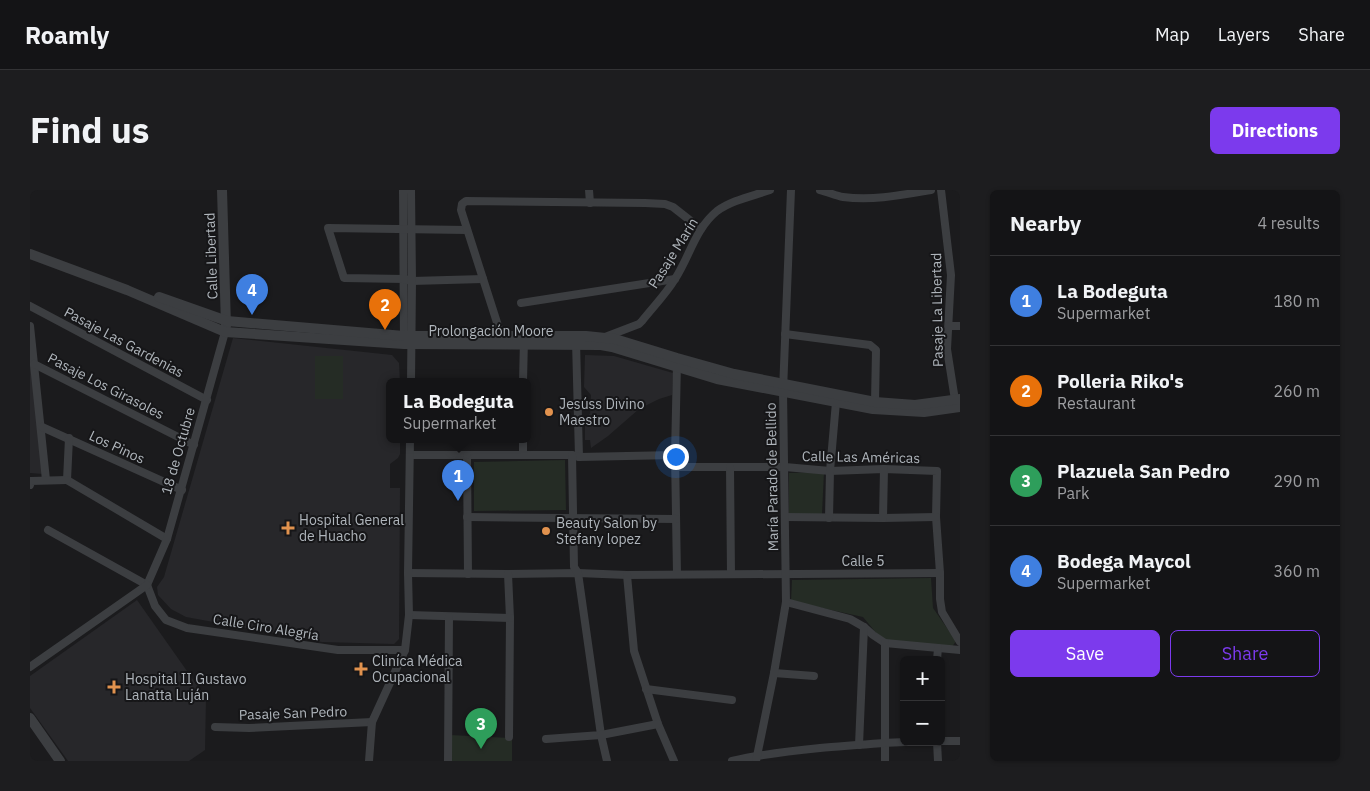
<!DOCTYPE html>
<meta charset="utf-8">
<style>
:root{--surface:#141416;--page:#1d1d1f;--text:#f1f3f6;--muted:#9d9ea1;--line:#333335;--accent:#7c3aed}
body{margin:0;font-family:"IBM Plex Sans",sans-serif;background:var(--page);color:var(--text)}
.controls{position:absolute;right:15px;bottom:15px;display:grid;overflow:hidden;border-radius:8px;box-shadow:0 1px 4px #0004}
.controls button{width:45px;height:45px;display:grid;place-items:center;padding:0;border:0;border-bottom:1px solid var(--line);background:var(--surface);color:var(--text);font:25px sans-serif}
.you{position:absolute;left:645px;top:266px;width:18px;height:18px;margin:-12px;border:4px solid #fff;border-radius:50%;background:#1a73e8;box-shadow:0 0 0 8px #1a73e833}
.badge{display:grid;place-items:center;width:32px;height:32px;border-radius:50%;background:var(--accent);color:#fff;font-size:16px;font-weight:700}
.pin{position:absolute;translate:-50% -41px;filter:drop-shadow(0 1px 2px #0008)}
.pin::after{content:'';position:absolute;top:26px;width:18px;height:15px;background:inherit;clip-path:polygon(0 0,100% 0,50% 100%)}
.popup{position:absolute;left:356px;top:188px;width:145px;height:65px;box-sizing:border-box;display:grid;place-content:center;border-radius:8px;background:var(--surface);filter:drop-shadow(0 1px 4px #0005);font-size:16px;white-space:nowrap;color:var(--muted)}
.popup b{font-size:19px;color:var(--text)}
.popup::after{content:'';position:absolute;left:50%;top:100%;margin-left:-10px;border:10px solid transparent;border-top-color:var(--surface)}
.list{margin:0;padding:0;list-style:none}
h2{display:flex;justify-content:space-between;align-items:center;height:65px;margin:0;padding:0 20px;font-size:21px}
h2 small{font-size:16px;font-weight:400;color:var(--muted)}
.list li{display:grid;grid-template-columns:32px 1fr auto;gap:15px;align-items:center;box-sizing:border-box;height:90px;padding:0 20px;border-top:1px solid var(--line)}
.list b{display:block;font-size:19px;white-space:nowrap}
.list p{margin:0;font-size:16px;white-space:nowrap;color:var(--muted)}
.list em{font-size:16px;font-style:normal;color:var(--muted)}
.actions{display:flex;gap:10px;padding:15px 20px}
.actions a{flex:1;padding:11px 0;border:1px solid var(--accent);border-radius:8px;text-align:center;font-size:18px;color:var(--accent)}
.actions .main{background:var(--accent);color:#fff}
.map{position:relative;flex:none;width:930px;height:571px;overflow:hidden;border-radius:8px}
header{display:flex;align-items:center;gap:30px;box-sizing:border-box;height:70px;padding:0 25px;background:var(--surface);border-bottom:1px solid var(--line)}
header strong{font-size:24px}
nav{display:flex;gap:28px;margin-inline-start:auto;font-size:18px}
.intro{display:flex;align-items:center;justify-content:space-between;box-sizing:border-box;height:120px;padding:0 30px}
h1{margin:0;font-size:35px}
.button{padding:12px 22px;border-radius:8px;background:var(--accent);color:#fff;font-size:18px;font-weight:700}
main{display:flex;gap:30px;padding:0 30px}
aside{flex:1;background:var(--surface);border-radius:8px;box-shadow:0 1px 4px #0004}
.map>svg:first-child{display:block}
</style>
<header>
<strong>Roamly</strong>
<nav><a>Map</a><a>Layers</a><a>Share</a></nav>
</header>
<div class="intro"><h1>Find us</h1><a class="button">Directions</a></div>
<main>
<div class="map">
<svg width="930" height="571" viewBox="0 0 930 571">
<rect width="100%" height="100%" fill="#1b1b1d"/>
<!-- built -->
<g fill="#27272a">
<polygon points="203,148 362,165 369,173 370,192 359,192 359,250 370,250 370,264 368,268 360,274 360,298 370,298 369,449 364,454 292,452 156,427 141,419 128,405 127,397 134,387"/>
<polygon points="0,157 13,284 0,283"/>
<polygon points="555,165 584,166 643,183 642,205 629,209 609,219 578,246 561,258 560,250 555,250 555,229 556,227 560,224 561,205 554,197"/>
<polygon points="107,410 176,508 175,560 159,571 38,571 0,518 0,486"/>
</g>
<!-- green -->
<g fill="#252c25">
<rect x="285" y="166" width="28" height="43"/>
<polygon points="535,270 536,320 444,321 444,272"/>
<polygon points="794,282 792,324 759,324 759,283"/>
<polygon points="901,388 903,418 926,451 922,457 852,450 833,427 761,411 762,390"/>
<polygon points="420,545 482,548 482,571 420,571"/>
</g>
<g fill="none" stroke-linecap="round" stroke-linejoin="round">
<!-- minor -->
<g stroke="#3c3e41" stroke-width="8">
<polyline points="373,0 374,150"/>
<polyline points="559,0 560,13"/>
<path d="M790 0C798 2 806 6 813 7 843 11 872 5 901 0"/>
<polyline points="911,0 921,85 917,159 925,210"/>
<polyline points="437,40 298,38 314,88 374,89 382,91 453,89"/>
<polyline points="491,113 645,89"/>
<polyline points="0,116 177,210"/>
<polyline points="0,136 16,290"/>
<polyline points="919,136 930,136"/>
<polyline points="755,144 840,155 846,160 845,212"/>
<polyline points="471,145 431,20 432,14 436,11 615,13 635,14 643,17 671,39"/>
<path d="M575 147 609 134 612 131C623 117 636 104 645 89 660 66 665 39 687 21 702 10 723 6 740 0"/>
<polyline points="546,151 549,267"/>
<polyline points="647,173 645,265 647,384"/>
<polyline points="4,174 164,255"/>
<polyline points="381,192 382,91 381,0"/>
<polyline points="493,192 494,149"/>
<polyline points="12,237 152,300"/>
<polyline points="39,248 37,290 137,349"/>
<polyline points="493,250 493,265"/>
<polyline points="380,265 542,265 549,267 645,265"/>
<polyline points="437,266 438,384"/>
<polyline points="646,277 755,277 800,281 854,279 907,281 906,327 910,383 910,409 912,422 930,452"/>
<polyline points="700,277 701,384"/>
<polyline points="0,295 1,291 37,290"/>
<polyline points="437,327 646,329"/>
<polyline points="755,327 853,328 906,327"/>
<polyline points="799,328 800,281 806,212"/>
<polyline points="853,328 854,279"/>
<polyline points="18,340 117,395"/>
<polyline points="378,383 478,384 548,383 597,385 910,383"/>
<polyline points="478,384 480,428 479,547"/>
<polyline points="597,385 604,461 628,534 644,571"/>
<polyline points="117,395 125,416 136,430 157,438 308,460 375,460"/>
<polyline points="117,395 137,349 195,142"/>
<polyline points="756,412 820,429 834,437 843,445 855,453 930,460"/>
<polyline points="379,425 480,428"/>
<polyline points="855,453 855,571"/>
<polyline points="907,470 908,458"/>
<polyline points="0,477 117,395"/>
<polyline points="744,483 784,486"/>
<polyline points="616,499 702,510"/>
<polyline points="185,537 219,538 342,532"/>
<polyline points="516,549 571,545 548,383 544,377 542,265"/>
<polyline points="911,551 930,551"/>
<polyline points="907,552 908,571"/>
<polyline points="829,555 834,437"/>
<polyline points="339,571 342,532 375,460 379,425 378,383 380,250"/>
<polyline points="418,571 419,427"/>
<polyline points="577,571 571,545 628,534"/>
<path d="M702 571C731 564 760 561 790 558 818 556 846 553 875 552"/>
<polyline points="726,571 744,483 756,412 753,201 761,0"/>
</g>
<!-- tertiary -->
<g stroke="#3c3e41" stroke-width="10">
<polyline points="192,0 196,136"/>
<polyline points="0,64 97,100 195,142 374,154 571,155 582,157 687,189 843,219 894,222 930,217"/>
<polyline points="129,107 197,131 374,146 556,146 585,149 647,168 704,184 845,212 885,215 930,209"/>
<polyline points="0,528 30,571"/>
</g>
</g>
<!-- markers -->
<g fill="#e1924e" stroke="#161618" stroke-width="2">
<circle cx="519" cy="222" r="5"/>
<path d="M255.5 330.5h5v5h5v5h-5v5h-5v-5h-5v-5h5z"/>
<circle cx="516" cy="341" r="5"/>
<path d="M328.5 471.5h5v5h5v5h-5v5h-5v-5h-5v-5h5z"/>
<path d="M81.5 489.5h5v5h5v5h-5v5h-5v-5h-5v-5h5z"/>
</g>
<g text-anchor="middle" dominant-baseline="central" stroke-width="4" stroke-linejoin="round" paint-order="stroke">
<!-- street labels -->
<g font-size="14" fill="#afb5bb" stroke="#161618">
<text transform="translate(643 63) rotate(-58)">Pasaje Marín</text>
<text transform="translate(181 66) rotate(-92)">Calle Libertad</text>
<text transform="translate(907 120) rotate(-91)">Pasaje La Libertad</text>
<text x="461" y="141">Prolongación Moore</text>
<text transform="translate(94 152) rotate(28)">Pasaje Las Gardenias</text>
<text transform="translate(76 196) rotate(27)">Pasaje Los Girasoles</text>
<text transform="translate(87 257) rotate(25)">Los Pinos</text>
<text transform="translate(148 261) rotate(-74)">18 de Octubre</text>
<text transform="translate(831 267) rotate(1)">Calle Las Américas</text>
<text transform="translate(742 287) rotate(-91)">María Parado de Bellido</text>
<text x="833" y="371">Calle 5</text>
<text transform="translate(236 437) rotate(9)">Calle Ciro Alegría</text>
<text transform="translate(263 523) rotate(-2)">Pasaje San Pedro</text>
</g>
<!-- poi labels -->
<g font-size="14" fill="#afb5bb" stroke="#161618" text-anchor="start">
<text x="529" y="214">Jesúss Divino<tspan x="529" dy="16">Maestro</tspan></text>
<text x="269" y="330">Hospital General<tspan x="269" dy="16">de Huacho</tspan></text>
<text x="526" y="333">Beauty Salon by<tspan x="526" dy="16">Stefany lopez</tspan></text>
<text x="342" y="471">Cliníca Médica<tspan x="342" dy="16">Ocupacional</tspan></text>
<text x="95" y="489">Hospital II Gustavo<tspan x="95" dy="16">Lanatta Luján</tspan></text>
</g>
</g>
</svg>
<div class="controls">
<button>+</button>
<button>−</button>
</div>
<div class="you"></div>
<div class="pin badge" style="left:428px;top:311px;background:#3f7fe0">1</div>
<div class="popup"><b>La Bodeguta</b>Supermarket</div>
<div class="pin badge" style="left:355px;top:140px;background:#e8710a">2</div>
<div class="pin badge" style="left:451px;top:559px;background:#2e9e5b">3</div>
<div class="pin badge" style="left:222px;top:125px;background:#3f7fe0">4</div>
</div>
<aside>
<h2>Nearby<small>4 results</small></h2>
<ul class="list">
<li><span class="badge" style="background:#3f7fe0">1</span><div><b>La Bodeguta</b><p>Supermarket</p></div><em>180 m</em></li>
<li><span class="badge" style="background:#e8710a">2</span><div><b>Polleria Riko's</b><p>Restaurant</p></div><em>260 m</em></li>
<li><span class="badge" style="background:#2e9e5b">3</span><div><b>Plazuela San Pedro</b><p>Park</p></div><em>290 m</em></li>
<li><span class="badge" style="background:#3f7fe0">4</span><div><b>Bodega Maycol</b><p>Supermarket</p></div><em>360 m</em></li>
</ul>
<div class="actions"><a class="main">Save</a><a>Share</a></div>
</aside>
</main>
